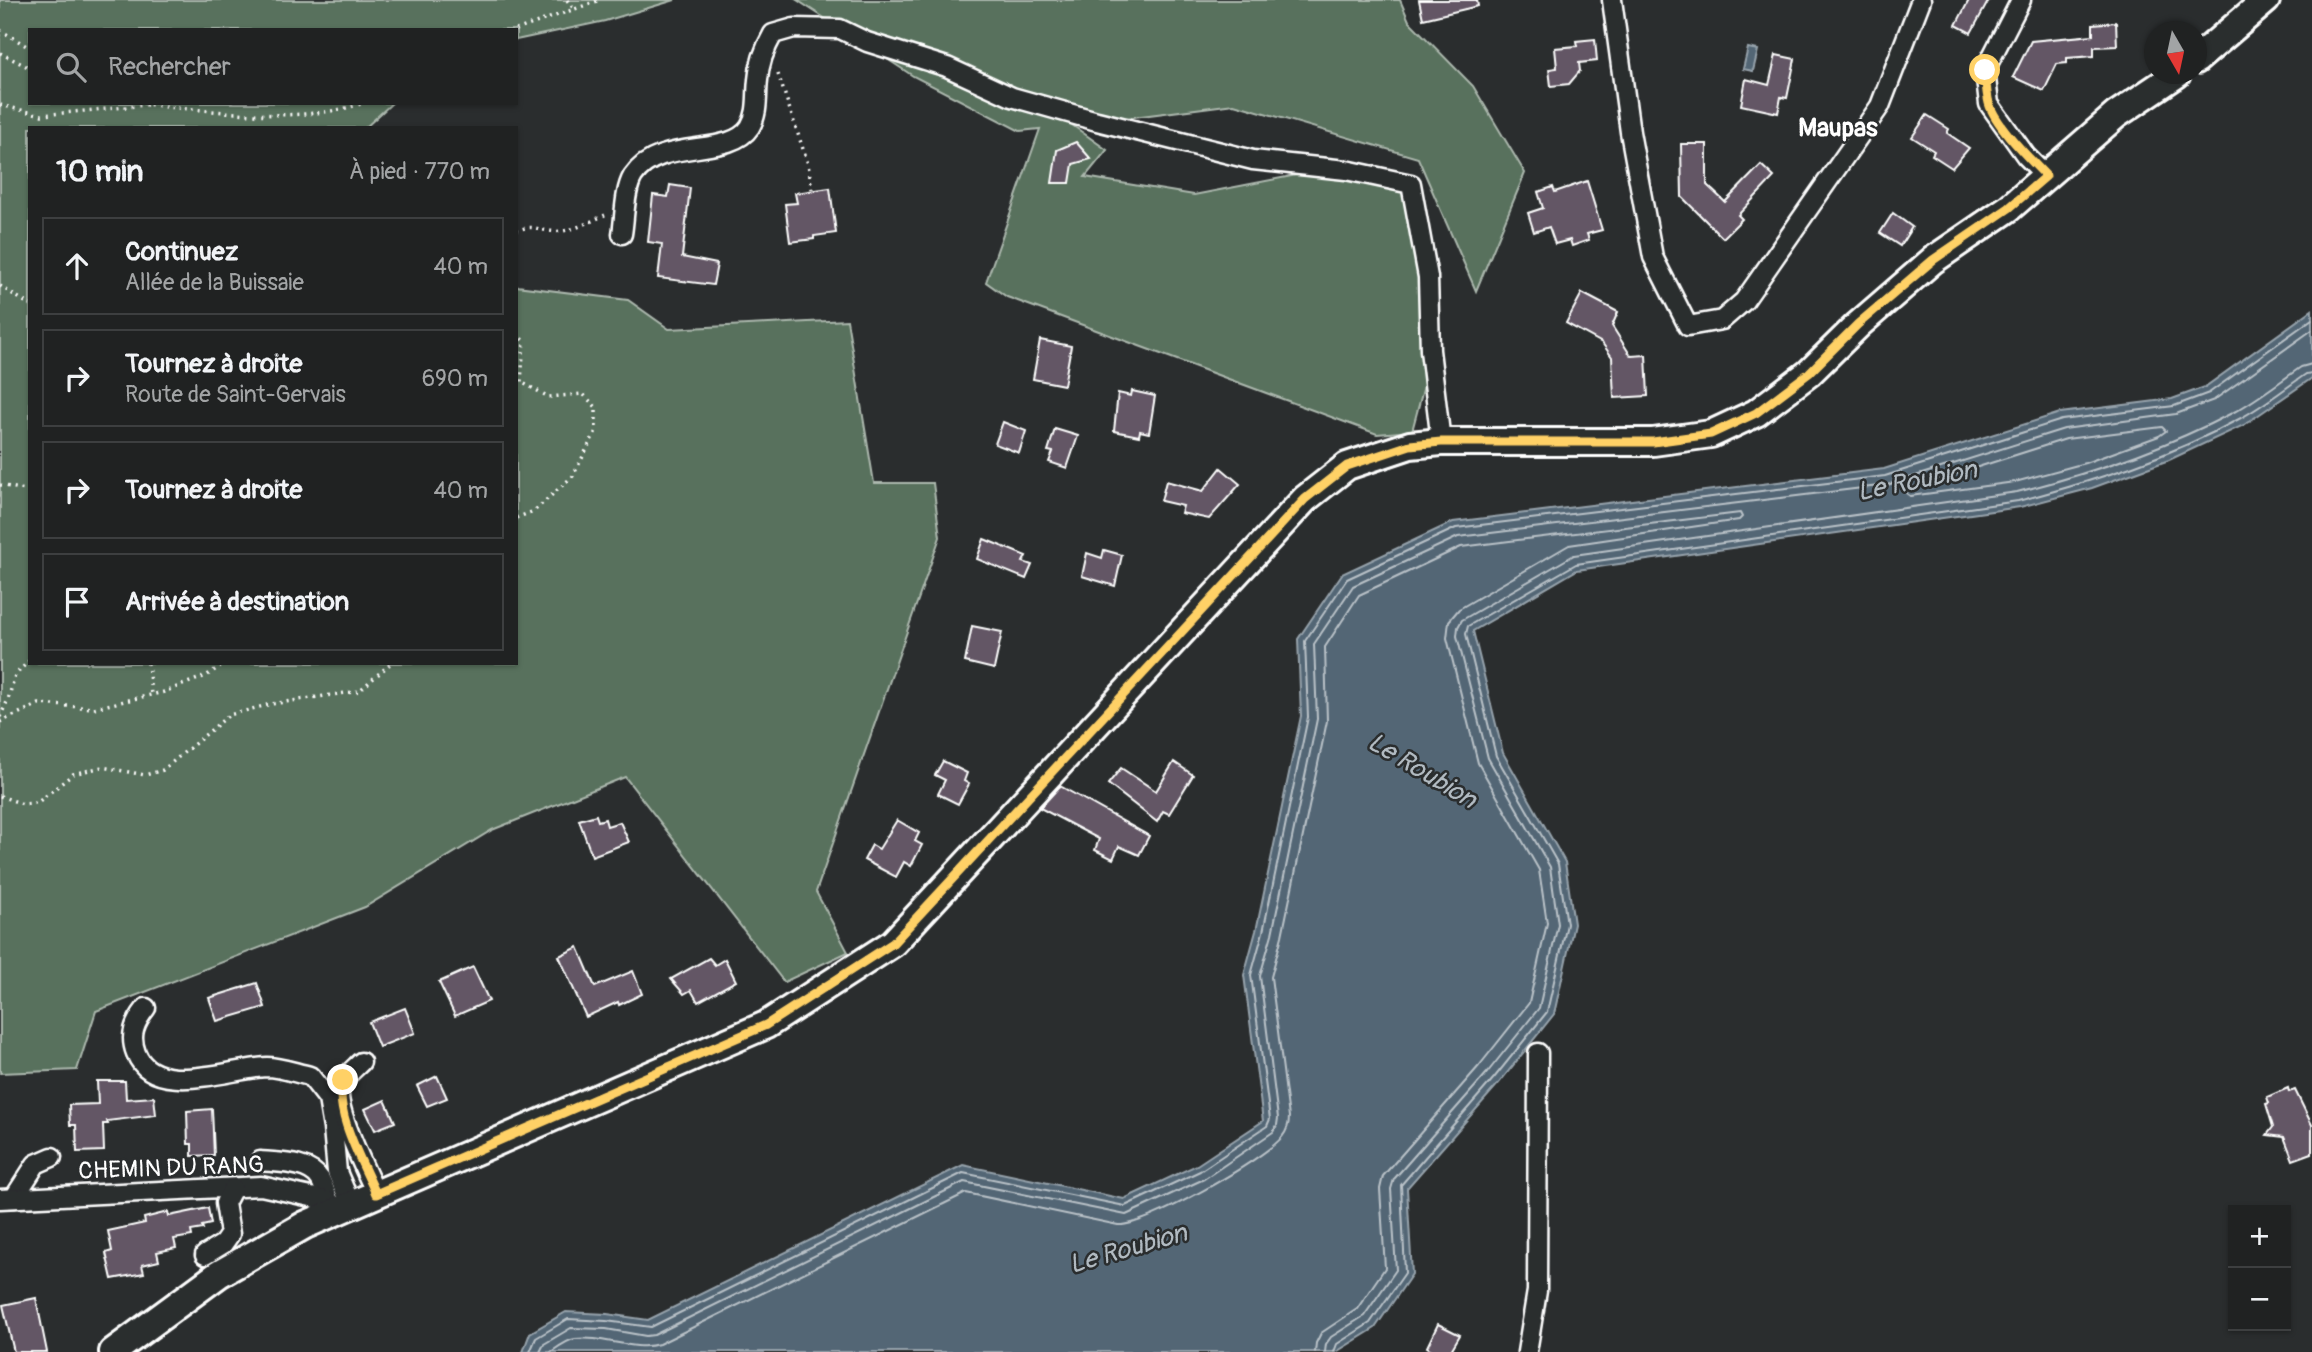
<!DOCTYPE html>
<html lang="fr">
<meta charset="utf-8">
<style>
:root{--surface:#202222;--page:#282a2a;--text:#f1f3f6;--muted:#a2a4a5;--line:#3d3f40}
body{margin:0;font-family:Pangolin,sans-serif;background:var(--page);color:var(--text)}
.controls{position:absolute;right:21px;bottom:21px;display:grid;overflow:hidden;border-radius:0px;box-shadow:0 2px 5px #0004}
.controls button{width:63px;height:63px;display:grid;place-items:center;padding:0;border:0;border-bottom:2px solid var(--line);background:var(--surface);color:var(--text);font:35px sans-serif}
.compass{position:absolute;left:2144px;top:21px;width:63px;height:63px;border-radius:50%;background:var(--surface);box-shadow:0 2px 5px #0004;rotate:171deg}
.stop{position:absolute;width:21px;height:21px;margin:-16px;border:5px solid #ffd166;border-radius:50%;background:#fff}
.stop.end{background:#ffd166;border-color:#fff;box-shadow:0 2px 7px #0008}
.list{margin:0;padding:0;list-style:none}
h2{display:flex;justify-content:space-between;align-items:center;height:91px;margin:0;padding:0 28px;font-size:30px}
h2 small{font-size:23px;font-weight:400;color:var(--muted)}
.list li{display:grid;grid-template-columns:46px 1fr auto;gap:21px;align-items:center;box-sizing:border-box;height:98px;margin:0 14px 14px;padding:0 14px;border:2px solid var(--line);border-radius:0px}
.list b{display:block;font-size:26px;white-space:nowrap}
.list p{margin:0;font-size:23px;white-space:nowrap;color:var(--muted)}
.list em{font-size:23px;font-style:normal;color:var(--muted)}
.icon{flex:none;width:38px;height:38px;fill:none;stroke:currentColor;stroke-width:2;stroke-linecap:round;stroke-linejoin:round}
.map{position:relative;flex:none;width:2312px;height:1352px;overflow:hidden}
.search{position:absolute;background:var(--surface);box-shadow:0 2px 5px #0004;left:28px;top:28px;width:490px;height:77px;display:flex;align-items:center;gap:18px;box-sizing:border-box;padding:0 24px;border-radius:0px;color:var(--muted);font-size:26px}
.panel{position:absolute;background:var(--surface);box-shadow:0 2px 5px #0004;left:28px;top:126px;width:490px;height:539px;border-radius:0px}
.map>svg:first-child{display:block}
</style>
<div class="map">
<svg width="2312" height="1352" viewBox="0 0 2312 1352">
<rect width="100%" height="100%" fill="#2a2d2e"/>
<filter id="ink" filterUnits="userSpaceOnUse"><feTurbulence type="fractalNoise" baseFrequency=".0143" numOctaves="2"/><feDisplacementMap in="SourceGraphic" scale="14" xChannelSelector="R" yChannelSelector="G"/><feConvolveMatrix kernelMatrix="1 2 1 2 8 2 1 2 1" color-interpolation-filters="sRGB"/></filter>
<g filter="url(#ink)">
<!-- green -->
<g fill="#59715d" stroke="#acb8ae" stroke-width="2">
<polygon points="0,0 675,0 605,21 516,40 516,30 30,30 30,103 392,103 365,128 30,128 30,663 516,663 516,286 628,300 669,329 847,320 874,483 933,483 940,537 816,892 848,952 784,982 625,777 492,830 365,907 96,1011 77,1070 0,1073"/>
<polygon points="797,0 1400,0 1409,21 1473,86 1525,173 1476,291 1418,158 1234,104 1072,125 1107,150 1085,177 1194,195 1333,168 1401,187 1416,220 1430,363 1412,431 1377,434 1007,297 986,282 1040,129 1020,131 913,76"/>
</g>
<!-- water -->
<g fill="#526675" stroke="#97a3ac" stroke-width="2">
<polygon points="1748,48 1758,50 1753,71 1743,69"/>
<polygon points="2312,310 2312,378 2244,425 2169,460 2092,488 2020,507 1577,570 1473,631 1503,753 1565,862 1574,924 1554,1014 1499,1083 1407,1188 1412,1274 1375,1328 1336,1352 523,1352 530,1333 566,1312 607,1314 648,1320 963,1165 1124,1199 1197,1165 1263,1121 1244,975 1256,931 1301,716 1298,639 1342,574 1453,522 1884,469 2060,413 2172,399 2205,387"/>
</g>
<g fill="none" stroke-linecap="round" stroke-linejoin="round">
<!-- shore -->
<g stroke="#bac2c8" stroke-width="2">
<polygon points="2162,427 2166,431 2159,436 2085,463 2015,482 1910,496 1906,493 1909,489 2066,439"/>
<polyline points="530,1352 536,1338 568,1319 606,1321 651,1327 963,1173 1125,1206 1200,1171 1267,1126 1270,1119 1251,975 1263,932 1308,717 1305,641 1347,579 1456,528 1885,476 2062,420 2174,406 2209,393 2312,319"/>
<polyline points="540,1352 544,1344 571,1328 606,1329 646,1336 654,1335 964,1182 1126,1215 1204,1179 1273,1132 1277,1125 1278,1118 1260,976 1272,934 1317,719 1314,644 1353,586 1458,537 1887,485 2064,429 2176,414 2214,400 2312,330"/>
<path d="M551 1352C558 1347 567 1340 575 1339 603 1335 633 1352 659 1344L966 1193 1118 1225C1144 1228 1265 1159 1282 1137 1287 1131 1289 1125 1289 1117L1271 977 1282 936 1327 721 1325 647 1359 595 1461 547 1740 513 1742 517 1739 520 1569 545 1459 609 1449 621 1447 638 1478 763 1539 870 1547 923 1529 1003 1479 1066 1383 1176 1380 1189 1385 1268 1357 1309 1321 1333 1316 1343 1315 1352"/>
<path d="M1325 1352 1326 1344 1331 1337 1364 1316 1396 1270 1391 1189 1394 1179 1487 1073 1539 1008 1558 924 1550 867 1488 758 1457 636 1458 627 1462 620 1574 555 2017 492C2092 473 2165 448 2234 412 2257 400 2279 382 2301 367L2312 364"/>
<path d="M1334 1352 1337 1344 1370 1323 1405 1273 1401 1185 1494 1078 1547 1012 1567 924 1558 864 1496 756 1466 634 1468 626 1576 564 2018 501C2094 481 2170 457 2239 419 2262 407 2284 389 2306 374L2312 373"/>
</g>
</g>
<!-- building -->
<g fill="#635765" stroke="#fff" stroke-width="2">
<polygon points="1419,0 1477,0 1478,6 1423,19"/>
<polygon points="1969,0 1989,0 1971,33 1956,25"/>
<polygon points="2116,22 2117,46 2094,47 2094,56 2067,58 2067,63 2057,64 2044,91 2013,77 2031,41 2093,35 2093,24"/>
<polygon points="1595,39 1597,61 1579,63 1580,71 1569,84 1551,86 1549,69 1557,68 1555,48 1577,46 1576,41"/>
<polygon points="1776,55 1795,59 1787,98 1781,97 1778,113 1741,105 1746,79 1769,85"/>
<polygon points="1927,115 1949,129 1947,133 1969,148 1952,168 1932,155 1934,151 1912,137"/>
<polygon points="1076,142 1091,159 1073,164 1070,183 1052,183 1057,150"/>
<polygon points="1681,144 1707,144 1707,185 1725,202 1761,165 1774,177 1738,215 1742,219 1723,238 1682,197"/>
<polygon points="1587,181 1602,230 1587,234 1589,240 1572,246 1570,240 1555,244 1549,227 1534,232 1528,213 1543,208 1538,192 1553,187 1555,192"/>
<polygon points="670,185 690,188 682,257 717,264 713,285 658,278 662,244 648,242 653,195 668,197"/>
<polygon points="830,188 836,233 814,236 814,239 790,242 785,204 797,203 795,193"/>
<polygon points="1893,213 1912,227 1900,246 1880,233"/>
<polygon points="1582,293 1618,312 1612,326 1631,356 1646,355 1648,396 1614,398 1612,357 1602,343 1566,323"/>
<polygon points="1040,340 1071,346 1064,385 1033,379"/>
<polygon points="1132,391 1155,396 1149,433 1140,431 1139,436 1114,431 1118,393 1131,396"/>
<polygon points="1003,422 1026,431 1019,453 995,444"/>
<polygon points="1055,429 1078,436 1067,468 1049,462 1053,452 1048,451"/>
<polygon points="1221,468 1240,484 1209,519 1181,513 1183,506 1161,501 1166,481 1203,491"/>
<polygon points="984,539 1026,556 1023,562 1032,565 1026,579 977,559"/>
<polygon points="1104,550 1122,555 1115,586 1082,576 1087,553 1102,558"/>
<polygon points="972,626 1002,632 994,669 965,662"/>
<polygon points="943,761 967,773 964,781 969,784 958,804 938,794 945,780 935,775"/>
<polygon points="1174,762 1193,775 1169,814 1163,811 1157,822 1108,784 1121,768 1156,791"/>
<polygon points="1060,786 1149,836 1139,855 1119,846 1113,859 1095,850 1099,839 1040,808"/>
<polygon points="596,815 598,821 605,819 607,826 620,822 629,842 592,856 579,820"/>
<polygon points="897,820 919,833 915,841 922,845 911,866 904,862 896,877 864,860 872,845 879,849"/>
<polygon points="578,947 595,987 633,971 642,994 619,1005 618,1002 586,1017 559,956"/>
<polygon points="709,958 715,965 725,959 736,981 698,1002 691,990 684,994 671,979"/>
<polygon points="473,967 489,1001 455,1016 439,982"/>
<polygon points="257,983 265,1007 217,1021 209,998"/>
<polygon points="405,1008 415,1033 379,1047 369,1022"/>
<polygon points="437,1076 447,1098 427,1106 417,1086"/>
<polygon points="97,1081 125,1081 126,1099 154,1097 156,1115 107,1121 108,1124 103,1124 104,1151 77,1152 76,1125 70,1125 69,1105 98,1104"/>
<polygon points="2288,1088 2289,1092 2295,1090 2312,1125 2312,1153 2293,1160 2284,1137 2267,1135 2273,1127 2266,1104 2269,1103 2267,1097"/>
<polygon points="385,1100 395,1122 375,1130 365,1109"/>
<polygon points="212,1109 214,1155 192,1156 192,1144 188,1144 187,1111"/>
<polygon points="208,1208 211,1224 202,1226 203,1229 191,1231 192,1236 174,1239 176,1248 157,1252 159,1261 142,1265 144,1273 112,1279 106,1253 112,1251 108,1231 145,1223 144,1218 168,1212 169,1216"/>
<polygon points="36,1298 47,1352 14,1352 3,1305"/>
<polygon points="1438,1324 1460,1335 1450,1352 1435,1352 1427,1347"/>
</g>
<g fill="none" stroke-linecap="round" stroke-linejoin="round">
<!-- street casing -->
<g stroke="#fff" stroke-width="23">
<g id="street">
<polyline points="1612,0 1630,132 1653,257 1688,326 1722,320 1744,301 1880,106 1921,0"/>
<polyline points="2021,0 1985,70 1989,104 2026,156 2046,176"/>
<path d="M622 234C625 217 624 191 633 176 660 136 729 159 750 127 759 112 756 96 758 80 759 63 765 48 773 34L794 28 840 29 867 42 947 67 1012 97 1097 121 1253 160 1346 170 1411 184 1428 277 1430 350 1441 442"/>
<path d="M146 1008C135 1022 129 1035 136 1053 154 1099 231 1068 267 1067 280 1067 296 1073 310 1076L328 1099 333 1128 337 1172 351 1205"/>
<path d="M361 1062C352 1071 339 1080 339 1094 339 1117 366 1171 376 1194"/>
<path d="M260 1161C279 1163 309 1162 320 1179 324 1186 326 1194 329 1201"/>
<polyline points="14,1198 36,1164 52,1157"/>
<polyline points="0,1199 261,1186 329,1201 337,1211"/>
<polyline points="205,1255 223,1244 230,1234 225,1203 233,1188"/>
<polyline points="1527,1352 1537,1291 1538,1053"/>
</g>
</g>
<!-- secondary casing -->
<g stroke="#fff" stroke-width="32">
<g id="secondary">
<polyline points="2196,60 2266,0"/>
<polyline points="113,1352 219,1274 305,1225 766,1025 893,943 1305,499 1347,466 1410,445 1441,442 1653,442 1711,434 1756,413 1809,373 1858,325 1933,260 2009,208 2116,115 2177,74"/>
</g>
</g>
<!-- path -->
<g stroke="#fff" stroke-width="3.5" stroke-dasharray="2 5" stroke-linecap="butt">
<polyline points="567,0 574,9"/>
<polyline points="0,30 30,48"/>
<polyline points="516,30 600,0"/>
<polyline points="0,53 30,68"/>
<polyline points="778,74 808,164 812,189"/>
<path d="M143 103C162 108 183 108 202 110 256 115 312 120 364 103"/>
<polyline points="0,105 42,115 147,105"/>
<path d="M516 231C534 224 533 229 550 231 568 234 589 222 605 215"/>
<polyline points="0,286 30,305"/>
<polyline points="516,334 524,341 521,382 549,397 583,394 596,407 596,431 573,476 534,511 516,518"/>
<polyline points="0,485 30,491"/>
<polyline points="148,663 151,695"/>
<polyline points="0,717 8,700 15,675 30,660"/>
<polyline points="0,722 39,704 94,708 164,692 206,676 225,663"/>
<polyline points="0,796 23,804 37,803 73,774 102,767 145,775 163,770 229,715 271,704 359,691 391,663"/>
</g>
<!-- street -->
<use href="#street" stroke="#2a2d2e" stroke-width="18"/>
<!-- secondary -->
<use href="#secondary" stroke="#2a2d2e" stroke-width="26"/>
</g>
</g>
<g fill="none" stroke-linecap="round" stroke-linejoin="round" filter="url(#ink)">
<!-- route -->
<path stroke="#ffd166" stroke-width="9" d="M343 1080C333 1112 363 1163 376 1194L766 1025 893 943 1305 499 1347 466 1410 445 1441 442H1653L1711 434 1756 413 1809 373 1858 324 1933 260 2009 208 2046 176C2030 159 1995 125 1989 103 1986 92 1986 80 1985 70"/>
</g>
<g text-anchor="middle" dominant-baseline="central" stroke-width="5" stroke-linejoin="round" paint-order="stroke">
<!-- street labels -->
<g font-size="24" fill="#fff" stroke="#2a2d2e">
<text transform="translate(171 1168) rotate(-2)">CHEMIN DU RANG</text>
</g>
<!-- neighbourhood labels -->
<g font-size="26" font-weight="bold" fill="#fff" stroke="#2a2d2e">
<text x="1838" y="128">Maupas</text>
</g>
<!-- water labels -->
<g font-size="26" font-style="italic" fill="#b1bac1" stroke="#2a2d2e">
<text transform="translate(1917 481) rotate(-11)">Le Roubion</text>
<text transform="translate(1422 771) rotate(31)">Le Roubion</text>
<text transform="translate(1128 1249) rotate(-16)">Le Roubion</text>
</g>
</g>
</svg>
<div class="controls">
<button>+</button>
<button>−</button>
</div>
<svg class="compass" viewBox="-18 -18 36 36"><path d="M0-13l5 13h-10z" fill="#e53935"/><path d="M0 13l5-13h-10z" fill="#a2a4a5"/></svg>
<div class="stop" style="left:1985px;top:70px"></div>
<div class="stop end" style="left:343px;top:1080px"></div>
<div class="search"><svg class="icon" aria-label="search" viewBox="0 0 24 24"><circle cx="10" cy="10" r="6"/><path d="M15 15l6 6"/></svg>Rechercher</div>
<section class="panel">
<h2>10 min<small>À pied · 770 m</small></h2>
<ul class="list">
<li><svg class="icon" aria-label="ahead" viewBox="0 0 24 24"><path d="M12 20V5M6 11l6-6 6 6"/></svg><div><b>Continuez</b><p>Allée de la Buissaie</p></div><em>40 m</em></li>
<li><svg class="icon" aria-label="right" viewBox="0 0 24 24"><path d="M7 20v-9h11M14 6l5 5-5 5"/></svg><div><b>Tournez à droite</b><p>Route de Saint-Gervais</p></div><em>690 m</em></li>
<li><svg class="icon" aria-label="right" viewBox="0 0 24 24"><path d="M7 20v-9h11M14 6l5 5-5 5"/></svg><div><b>Tournez à droite</b></div><em>40 m</em></li>
<li><svg class="icon" aria-label="arrive" viewBox="0 0 24 24"><path d="M6 21V4h12l-3 4 3 4H6"/></svg><div><b>Arrivée à destination</b></div></li>
</ul>
</section>
</div>
